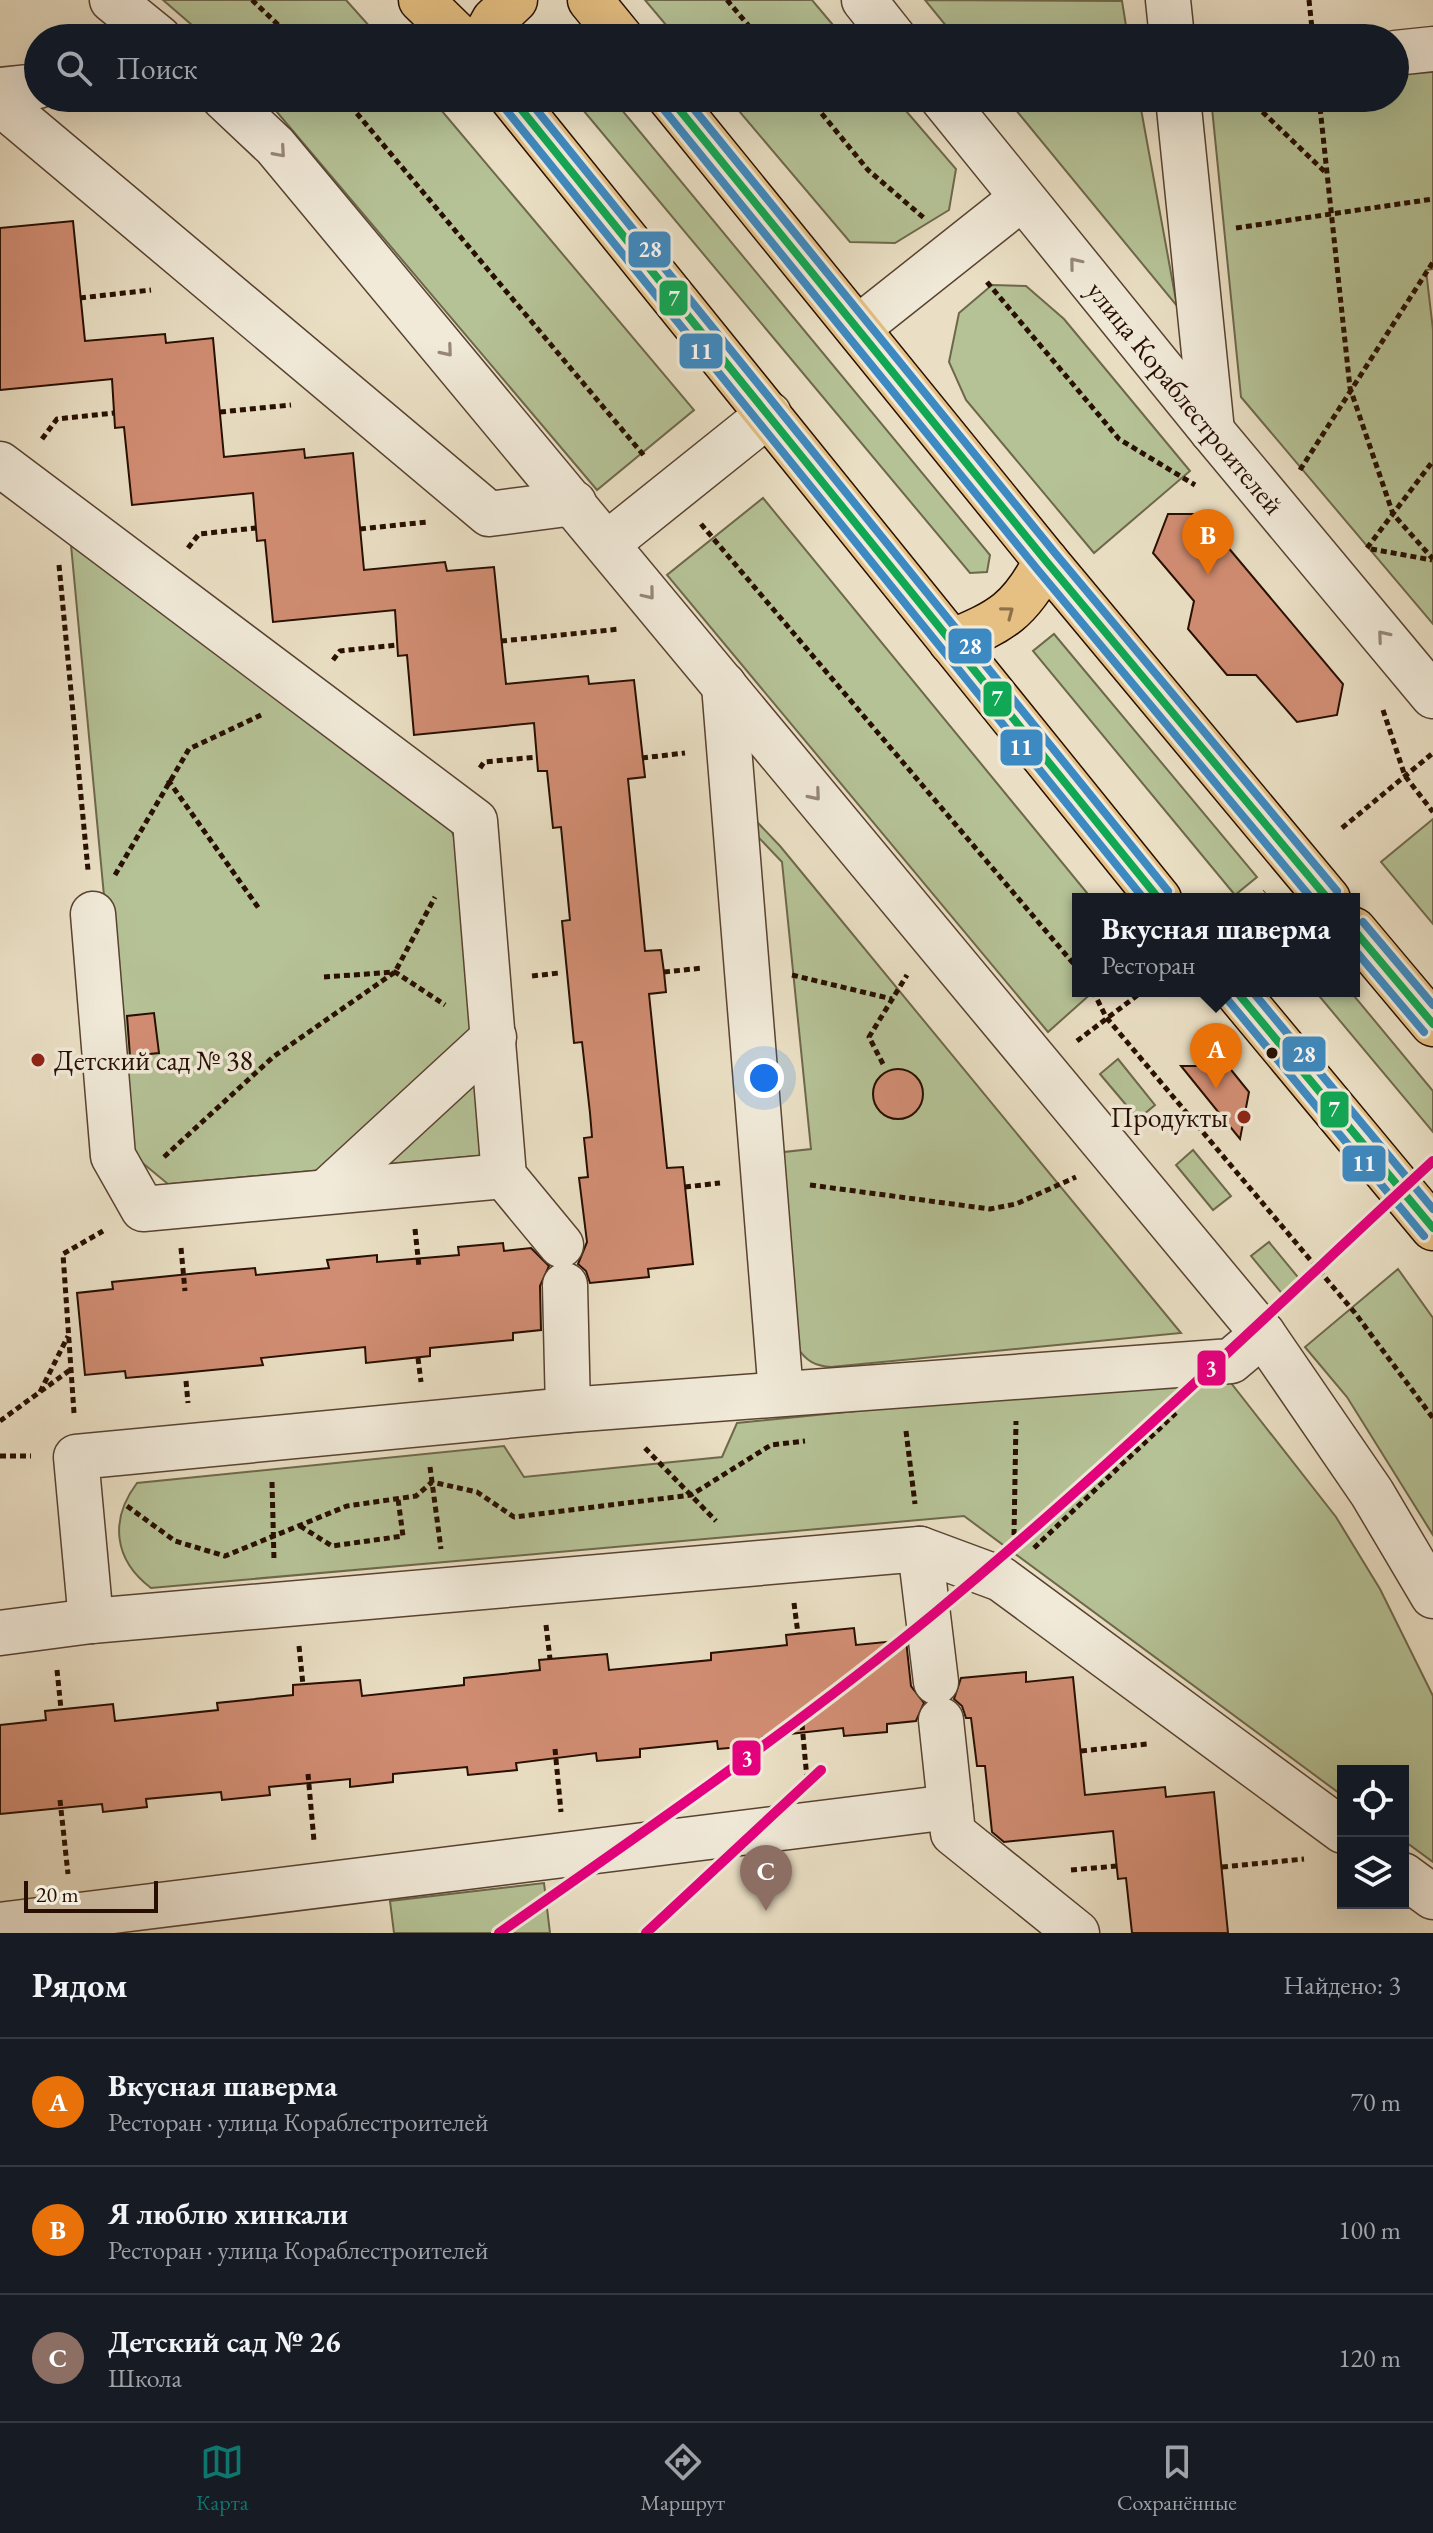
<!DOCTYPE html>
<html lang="ru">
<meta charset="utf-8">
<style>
:root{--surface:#171b24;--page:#242831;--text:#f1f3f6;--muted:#9ea1a6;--line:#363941;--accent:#0f766e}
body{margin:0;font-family:"EB Garamond",serif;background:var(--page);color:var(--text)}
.controls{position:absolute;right:24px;bottom:24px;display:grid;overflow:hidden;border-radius:0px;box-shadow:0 8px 32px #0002}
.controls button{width:72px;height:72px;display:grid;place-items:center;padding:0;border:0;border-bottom:2px solid var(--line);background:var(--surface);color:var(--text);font:40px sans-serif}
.scale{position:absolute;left:24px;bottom:20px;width:134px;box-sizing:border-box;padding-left:8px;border:4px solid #270e00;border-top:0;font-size:22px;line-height:28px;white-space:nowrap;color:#270e00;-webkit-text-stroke:6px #f1ead9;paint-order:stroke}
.you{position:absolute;left:764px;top:1078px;width:28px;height:28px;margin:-20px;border:6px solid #fff;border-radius:50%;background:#1a73e8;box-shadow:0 0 0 12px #1a73e833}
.badge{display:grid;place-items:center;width:52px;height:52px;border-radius:50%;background:var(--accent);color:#fff;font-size:26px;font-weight:700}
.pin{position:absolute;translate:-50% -66px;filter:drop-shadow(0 2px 4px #0008)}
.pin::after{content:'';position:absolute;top:42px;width:28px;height:24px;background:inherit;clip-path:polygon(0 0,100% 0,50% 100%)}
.popup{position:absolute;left:1072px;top:893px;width:288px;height:104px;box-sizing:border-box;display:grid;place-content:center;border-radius:0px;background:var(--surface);filter:drop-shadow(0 2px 6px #0005);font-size:26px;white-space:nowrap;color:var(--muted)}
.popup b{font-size:30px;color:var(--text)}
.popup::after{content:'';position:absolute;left:50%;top:100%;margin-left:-16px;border:16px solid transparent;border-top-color:var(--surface)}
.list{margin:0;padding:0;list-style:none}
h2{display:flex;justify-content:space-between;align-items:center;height:104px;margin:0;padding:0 32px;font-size:34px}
h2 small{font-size:26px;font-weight:400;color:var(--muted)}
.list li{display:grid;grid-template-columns:52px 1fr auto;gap:24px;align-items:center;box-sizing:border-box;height:128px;padding:0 32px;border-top:2px solid var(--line)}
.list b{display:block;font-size:30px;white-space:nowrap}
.list p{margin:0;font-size:26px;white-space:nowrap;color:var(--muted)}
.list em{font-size:26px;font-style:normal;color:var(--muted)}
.icon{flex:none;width:44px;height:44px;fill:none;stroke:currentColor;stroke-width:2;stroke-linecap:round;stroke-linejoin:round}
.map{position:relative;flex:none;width:1433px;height:1933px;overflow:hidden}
.search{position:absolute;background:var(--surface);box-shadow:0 8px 32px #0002;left:24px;right:24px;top:24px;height:88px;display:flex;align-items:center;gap:20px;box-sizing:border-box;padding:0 28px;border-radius:44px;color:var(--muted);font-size:30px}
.sheet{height:488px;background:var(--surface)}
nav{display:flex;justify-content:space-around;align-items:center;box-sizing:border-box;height:112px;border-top:2px solid var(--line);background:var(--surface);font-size:22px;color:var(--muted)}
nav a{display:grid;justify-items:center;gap:4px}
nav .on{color:var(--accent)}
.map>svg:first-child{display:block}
</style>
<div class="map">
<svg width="1433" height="1933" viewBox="0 0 1433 1933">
<rect width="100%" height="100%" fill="#eadfc4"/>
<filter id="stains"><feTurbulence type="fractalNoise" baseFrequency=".0025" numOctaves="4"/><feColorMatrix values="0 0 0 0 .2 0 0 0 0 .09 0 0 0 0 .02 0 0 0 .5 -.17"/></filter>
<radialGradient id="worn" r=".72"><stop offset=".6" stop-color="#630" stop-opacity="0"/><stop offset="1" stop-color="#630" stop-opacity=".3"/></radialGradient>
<!-- green -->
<g fill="#b5c296" stroke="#6e684b" stroke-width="2">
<polygon points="163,0 346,0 380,38 207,38"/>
<polygon points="645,0 812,0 844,38 677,38"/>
<polygon points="925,0 1122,1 1128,38 956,38"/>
<polygon points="1433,59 1433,269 1426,270 1433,330 1433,624 1241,397 1211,98 1395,98 1395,63"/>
<polygon points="265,98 431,98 694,410 597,490"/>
<polygon points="573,98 612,98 990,555 987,572 970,573"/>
<polygon points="728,98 895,98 956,169 949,210 895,243 850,242"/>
<polygon points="1006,98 1139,98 1177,306"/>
<polygon points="992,285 1026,286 1064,319 1190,471 1094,553 966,400 949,362 959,313"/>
<polygon points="763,498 1092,899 1078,899 1078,991 1094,991 1048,1032 667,575"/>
<polygon points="71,545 450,826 466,870 488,1155 168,1184 128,1151"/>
<polygon points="1054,634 1257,877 1235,895 1033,651"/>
<path d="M741 805 780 846 1181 1333 831 1367C815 1366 806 1361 797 1347L775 1153 811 1149 782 862 742 820Z"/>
<polygon points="1433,819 1433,924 1381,862"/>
<polygon points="1315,991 1350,991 1433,1091 1433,1132"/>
<polygon points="1118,1059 1155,1105 1138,1119 1100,1074"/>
<polygon points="1193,1150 1231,1196 1213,1210 1176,1165"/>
<polygon points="1269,1242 1306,1287 1289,1302 1251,1256"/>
<polygon points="1398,1269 1433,1318 1433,1535 1347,1397 1305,1347"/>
<path d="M1224 1374 1336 1517 1380 1589 1433 1696V1862L1403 1840V1771H1343V1796L964 1516 151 1588C114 1560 109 1520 137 1483L504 1446 524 1477 722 1457 737 1423Z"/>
<polygon points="544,1883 550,1933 394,1933 390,1901"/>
</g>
<!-- building -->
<g fill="#d18d73" stroke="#270e00" stroke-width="2">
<polygon points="73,221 85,341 165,334 166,343 213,338 224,457 304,449 305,458 353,453 364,570 445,562 447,571 494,567 506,684 588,676 589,684 634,680 645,777 628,779 645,951 661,950 664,972 666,992 649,994 667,1168 683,1167 693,1264 648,1269 649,1277 590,1283 586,1271 578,1264 587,1242 579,1178 588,1177 584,1138 592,1137 590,1113 582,1042 574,1043 562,921 570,920 561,827 553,828 547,771 538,771 534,723 414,735 407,655 398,656 395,610 273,622 265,540 257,541 253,493 132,505 124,427 115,428 112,379 0,390 0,228"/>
<polygon points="1168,514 1200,514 1343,684 1337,715 1297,722 1256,675 1227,675 1188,629 1194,601 1153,553"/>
<polygon points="154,1013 159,1053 130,1056 127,1016"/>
<polygon points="1181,1066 1228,1066 1249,1092 1240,1139"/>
<circle cx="898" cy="1094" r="25"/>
<polygon points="503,1243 504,1251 531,1248 549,1266 540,1286 541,1330 513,1333 513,1340 430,1348 430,1356 366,1363 365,1347 261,1358 263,1365 171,1374 126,1378 125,1371 85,1375 77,1293 113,1289 112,1282 199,1273 255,1268 256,1275 329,1268 327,1260 377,1255 377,1262 459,1255 458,1247"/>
<polygon points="854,1628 856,1645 906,1640 911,1686 924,1703 916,1721 887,1724 887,1732 844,1736 843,1728 763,1737 764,1745 718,1749 717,1741 640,1749 640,1757 597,1761 596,1753 516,1763 517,1770 468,1775 467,1767 393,1774 393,1782 350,1787 350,1779 269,1787 270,1795 222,1800 221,1792 146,1799 147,1807 103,1812 102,1804 0,1814 0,1725 46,1720 45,1711 113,1704 115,1721 218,1710 217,1703 293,1695 293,1685 360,1680 362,1696 464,1685 464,1678 540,1670 539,1660 607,1654 609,1670 711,1660 711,1653 787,1645 786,1635"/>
<polygon points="1026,1672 1026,1682 1073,1677 1085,1795 1165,1787 1166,1797 1214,1792 1228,1933 1132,1933 1126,1878 1118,1879 1113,1831 1004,1842 992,1832 985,1766 977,1766 971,1718 966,1718 962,1706 954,1699 961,1678"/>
</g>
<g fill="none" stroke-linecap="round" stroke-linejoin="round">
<!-- minor casing -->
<g stroke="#584231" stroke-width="47">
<g id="minor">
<polyline points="112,0 159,38"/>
<polyline points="864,0 894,38"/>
<polyline points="1168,0 1172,38"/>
<polyline points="1395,53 1433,49"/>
<polyline points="0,90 38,86"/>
<polyline points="224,98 275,146 1263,1334 1372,1493 1433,1596"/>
<path id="s1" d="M942 98 1212 431 1433 696"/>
<polyline points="1178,98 1212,431"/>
<polyline points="0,103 489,514 574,503"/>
<polyline points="858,328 1022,198"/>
<polyline points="0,464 475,821 504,1176 561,1245"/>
<polyline points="608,543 769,414"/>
<polyline points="724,685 781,1394"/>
<polyline points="93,914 113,1156 143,1209 504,1176"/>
<polyline points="328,1190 494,1037"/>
<polyline points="565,1285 568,1410"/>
<polyline points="920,1549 1001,1579 1343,1831"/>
<polyline points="91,1621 76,1457 568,1410 1231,1361 1263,1334"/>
<polyline points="0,1633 91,1621 920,1549 936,1682"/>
<polyline points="941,1720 953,1833 1077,1933"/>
<polyline points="1403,1875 1433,1897"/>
<polyline points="0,1925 950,1807"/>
</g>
</g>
<!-- major casing -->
<g stroke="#270e00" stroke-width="47">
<g id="major">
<polyline points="421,0 460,38"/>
<polyline points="590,0 621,38"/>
<polyline points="484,38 494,20 515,0"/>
<polyline points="512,98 1159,899"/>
<polyline points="670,98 1046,561 1328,899"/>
<path d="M951 642C1002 621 1020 611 1046 561"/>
<polyline points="1354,930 1433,1024"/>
<polyline points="1236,991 1433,1228"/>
</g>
</g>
<!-- path -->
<g stroke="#270e00" stroke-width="5" stroke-dasharray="6 4" stroke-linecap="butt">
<polyline points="252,0 292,38"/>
<polyline points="727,0 759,38"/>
<polyline points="1309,0 1313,38"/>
<polyline points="344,98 646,458"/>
<polyline points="809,98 868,170 924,218"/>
<polyline points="1248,98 1325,172"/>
<polyline points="1319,98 1350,388 1393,514 1433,559"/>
<polyline points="1236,228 1433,199"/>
<polyline points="987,282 1119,439 1195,485"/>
<polyline points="80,298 151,290"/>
<polyline points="220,412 291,405"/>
<polyline points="42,439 57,419 114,413"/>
<polyline points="1300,470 1433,262"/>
<polyline points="701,524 1078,969"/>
<polyline points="360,529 427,522"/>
<polyline points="188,548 199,534 256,528"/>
<polyline points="1367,548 1433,461"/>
<polyline points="1371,549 1432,560"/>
<polyline points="59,565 88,870"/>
<polyline points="501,641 620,629"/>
<polyline points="333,660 340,651 397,645"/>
<polyline points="1383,710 1405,776 1433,812"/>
<polyline points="642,758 685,753"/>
<polyline points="480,768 484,762 537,757"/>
<polyline points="168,780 260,910"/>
<polyline points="1342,828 1433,753"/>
<polyline points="115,875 189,749 261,715"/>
<polyline points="1257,899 1265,892"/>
<polyline points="664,972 703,968"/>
<polyline points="792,975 892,999"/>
<polyline points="532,976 559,973"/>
<polyline points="324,977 395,972 445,1005"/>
<polyline points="1093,991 1106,1017 1355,1313 1433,1418"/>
<polyline points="1077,1041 1143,991"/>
<polyline points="883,1064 869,1037 907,975"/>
<polyline points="164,1157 273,1057 395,972 435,897"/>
<polyline points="810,1185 990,1209 1016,1204 1076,1177"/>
<polyline points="685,1187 720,1183"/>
<polyline points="415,1229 419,1267"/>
<polyline points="181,1248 185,1291"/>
<polyline points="418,1358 421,1382"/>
<polyline points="186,1381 188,1403"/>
<polyline points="40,1392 68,1336"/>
<polyline points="74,1413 63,1254 103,1231"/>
<polyline points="0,1421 70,1370"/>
<polyline points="906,1431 915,1504"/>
<polyline points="645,1448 716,1521"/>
<polyline points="0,1456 31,1456"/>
<polyline points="430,1467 441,1549"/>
<polyline points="272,1482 274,1560"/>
<polyline points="127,1506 175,1541 225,1556 347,1506 416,1496 432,1482 477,1492 514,1517 691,1495 771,1445 805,1441"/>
<polyline points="300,1526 332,1546 403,1536 398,1499"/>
<polyline points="1014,1535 1016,1421"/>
<polyline points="1034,1548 1178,1411"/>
<polyline points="794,1603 798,1634"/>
<polyline points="546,1625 550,1659"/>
<polyline points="299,1646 303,1685"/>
<polyline points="57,1670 61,1709"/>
<polyline points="802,1724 807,1779"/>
<polyline points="555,1749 561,1812"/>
<polyline points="1081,1751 1147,1744"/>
<polyline points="308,1774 314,1841"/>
<polyline points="60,1800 68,1874"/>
<polyline points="1222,1867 1304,1859"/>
<polyline points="1071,1870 1117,1866"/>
</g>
<!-- minor -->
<use href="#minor" stroke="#f1ead9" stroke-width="44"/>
<!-- major -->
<use href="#major" stroke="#e5c082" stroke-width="44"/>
<!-- bus-1 casing -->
<g stroke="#f1ead9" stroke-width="14">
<g id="bus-1">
<polyline points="512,98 1159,899"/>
<polyline points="670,98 1046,561 1328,899"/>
<polyline points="1354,930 1433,1024"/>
<polyline points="1236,991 1433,1228"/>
</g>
</g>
<!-- bus-2 casing -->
<g stroke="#f1ead9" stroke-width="14">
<g id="bus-2">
<polyline points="503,106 1144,899"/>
<polyline points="661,106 1037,569 1312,899"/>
<polyline points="1354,949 1424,1032"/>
<polyline points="1227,999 1424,1236"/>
</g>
</g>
<!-- bus-3 casing -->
<g stroke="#f1ead9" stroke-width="14">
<g id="bus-3">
<polyline points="527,98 1168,891"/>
<polyline points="685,98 1055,553 1337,891"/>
<polyline points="1363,922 1433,1005"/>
<polyline points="1252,991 1433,1209"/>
</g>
</g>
<!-- bus-1 -->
<use href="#bus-1" stroke="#10a855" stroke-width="8"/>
<!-- bus-2 -->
<use href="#bus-2" stroke="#3d8ac2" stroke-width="8"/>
<!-- bus-3 -->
<use href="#bus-3" stroke="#3d8ac2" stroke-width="8"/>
<!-- metro-1 casing -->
<g stroke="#f1ead9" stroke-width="16">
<g id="metro-1">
<path d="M499 1933C647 1829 797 1727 936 1612 1108 1469 1269 1313 1433 1161"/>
<polyline points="646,1933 821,1770"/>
</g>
</g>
<!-- metro-1 -->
<use href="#metro-1" stroke="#e5007d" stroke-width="10"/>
</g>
<!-- one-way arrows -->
<defs><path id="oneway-chevron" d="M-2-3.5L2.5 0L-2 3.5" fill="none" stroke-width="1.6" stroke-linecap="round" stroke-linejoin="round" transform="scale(2)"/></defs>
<g stroke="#968777">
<use href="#oneway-chevron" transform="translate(280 152) rotate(49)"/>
<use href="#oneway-chevron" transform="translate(1075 263) rotate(-129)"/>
<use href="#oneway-chevron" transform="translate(447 351) rotate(50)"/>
<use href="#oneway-chevron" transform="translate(649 594) rotate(51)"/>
<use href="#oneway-chevron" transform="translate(1383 636) rotate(-130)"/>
<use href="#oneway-chevron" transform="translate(815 795) rotate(50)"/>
</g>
<use stroke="#907048" href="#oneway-chevron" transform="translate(1008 612) rotate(-37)"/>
<!-- markers -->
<circle fill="#270e00" stroke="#f1ead9" stroke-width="3" cx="1272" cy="1053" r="7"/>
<g fill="#8f2418" stroke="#f1ead9" stroke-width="3">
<circle cx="38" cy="1060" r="8"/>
<circle cx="1244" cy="1117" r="8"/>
</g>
<g text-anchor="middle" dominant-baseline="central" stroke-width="7" stroke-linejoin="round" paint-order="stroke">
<!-- street labels -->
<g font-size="28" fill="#270e00" stroke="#f1ead9">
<text stroke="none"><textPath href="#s1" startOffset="386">улица Кораблестроителей</textPath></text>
</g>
<!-- poi labels -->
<g font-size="28" fill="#270e00" stroke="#f1ead9" text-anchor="start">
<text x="54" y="1060">Детский сад № 38</text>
<text x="1228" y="1117" text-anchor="end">Продукты</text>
</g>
</g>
<g stroke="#f1ead9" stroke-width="3">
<rect x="627" y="230" width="45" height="39" rx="8" fill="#3d8ac2"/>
<rect x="658" y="279" width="31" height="38" rx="8" fill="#10a855"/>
<rect x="678" y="332" width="46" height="38" rx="8" fill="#3d8ac2"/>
<rect x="947" y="627" width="46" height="38" rx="8" fill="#3d8ac2"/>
<rect x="982" y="680" width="31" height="38" rx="8" fill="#10a855"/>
<rect x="999" y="728" width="45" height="39" rx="8" fill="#3d8ac2"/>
<rect x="1281" y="1035" width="46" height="38" rx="8" fill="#3d8ac2"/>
<rect x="1319" y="1090" width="31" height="39" rx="8" fill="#10a855"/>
<rect x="1341" y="1144" width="46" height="39" rx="8" fill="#3d8ac2"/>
<rect x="1196" y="1349" width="31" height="38" rx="8" fill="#e5007d"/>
<rect x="731" y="1739" width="31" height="38" rx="8" fill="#e5007d"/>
</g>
<g font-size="22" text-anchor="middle" font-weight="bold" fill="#fff">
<text x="650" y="257">28</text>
<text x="674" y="306">7</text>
<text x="701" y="359">11</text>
<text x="970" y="654">28</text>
<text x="997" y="706">7</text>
<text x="1021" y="755">11</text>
<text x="1304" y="1062">28</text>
<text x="1334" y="1117">7</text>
<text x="1364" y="1171">11</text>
<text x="1211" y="1376">3</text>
<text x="747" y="1766">3</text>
</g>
<rect width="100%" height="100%" filter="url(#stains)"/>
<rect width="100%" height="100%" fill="url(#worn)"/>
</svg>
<div class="controls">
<button><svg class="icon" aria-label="locate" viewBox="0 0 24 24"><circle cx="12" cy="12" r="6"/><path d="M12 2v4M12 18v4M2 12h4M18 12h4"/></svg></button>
<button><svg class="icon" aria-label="layers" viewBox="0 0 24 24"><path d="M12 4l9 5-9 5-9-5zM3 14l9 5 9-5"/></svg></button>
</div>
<div class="scale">20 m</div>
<div class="you"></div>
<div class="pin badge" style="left:1216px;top:1089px;background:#e8710a">A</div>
<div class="popup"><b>Вкусная шаверма</b>Ресторан</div>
<div class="pin badge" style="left:1208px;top:575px;background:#e8710a">B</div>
<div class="pin badge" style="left:766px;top:1911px;background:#8d6e63">C</div>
<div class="search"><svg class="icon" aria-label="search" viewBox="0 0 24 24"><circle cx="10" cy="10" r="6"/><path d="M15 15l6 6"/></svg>Поиск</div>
</div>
<section class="sheet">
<h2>Рядом<small>Найдено: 3</small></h2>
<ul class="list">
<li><span class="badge" style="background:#e8710a">A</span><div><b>Вкусная шаверма</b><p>Ресторан · улица Кораблестроителей</p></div><em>70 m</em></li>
<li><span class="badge" style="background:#e8710a">B</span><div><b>Я люблю хинкали</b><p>Ресторан · улица Кораблестроителей</p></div><em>100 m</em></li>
<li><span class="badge" style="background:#8d6e63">C</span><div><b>Детский сад № 26</b><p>Школа</p></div><em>120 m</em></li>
</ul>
</section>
<nav>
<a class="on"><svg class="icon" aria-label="map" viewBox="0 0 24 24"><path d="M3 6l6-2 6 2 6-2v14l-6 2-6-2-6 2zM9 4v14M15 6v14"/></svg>Карта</a>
<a><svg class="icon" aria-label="directions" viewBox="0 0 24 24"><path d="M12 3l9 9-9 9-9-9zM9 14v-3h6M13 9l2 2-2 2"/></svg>Маршрут</a>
<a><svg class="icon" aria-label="saved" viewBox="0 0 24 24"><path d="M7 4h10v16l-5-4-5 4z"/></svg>Сохранённые</a>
</nav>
